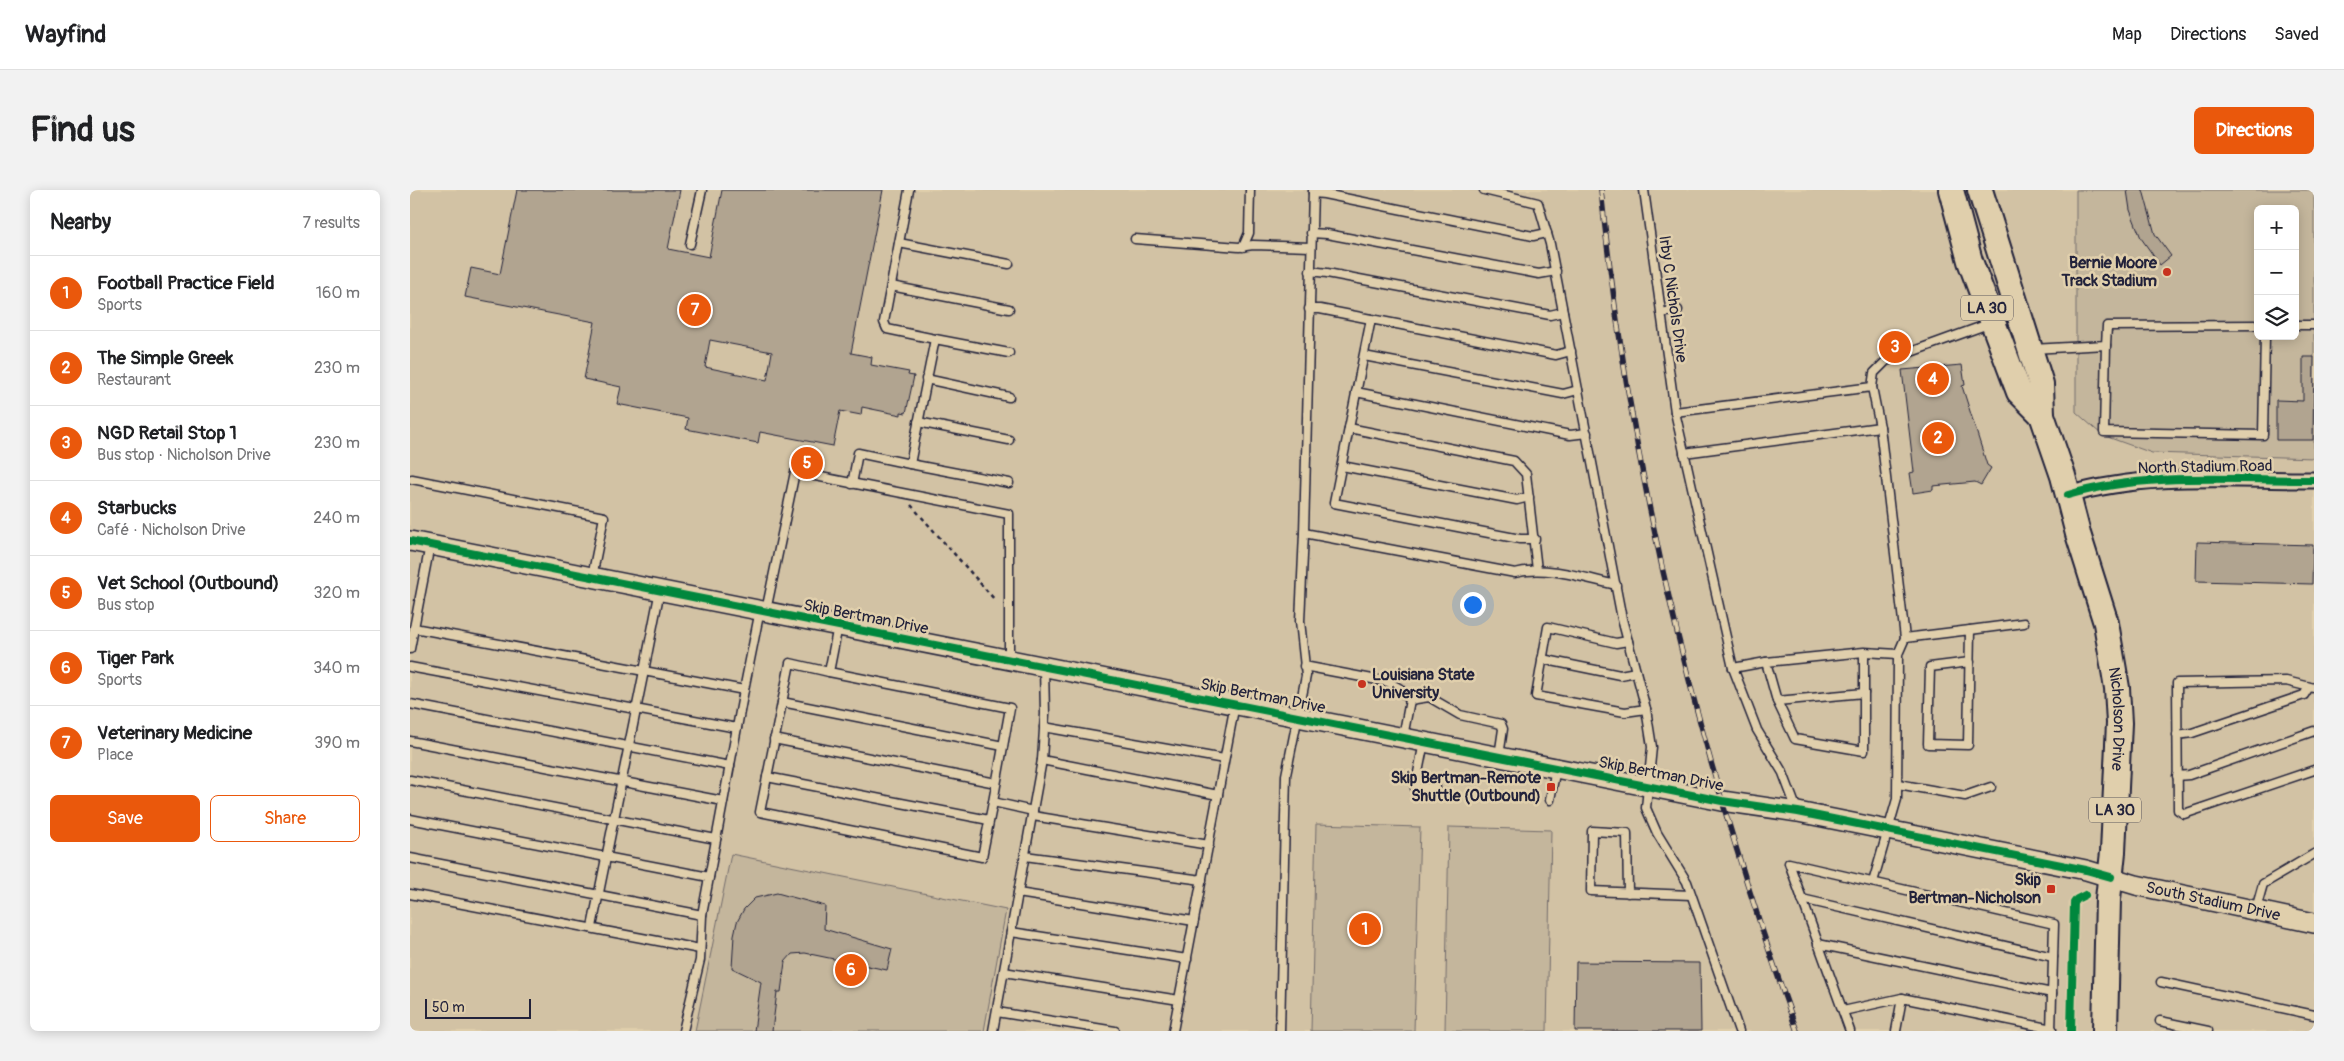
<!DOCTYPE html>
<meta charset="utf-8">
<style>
:root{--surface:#fff;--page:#f2f2f2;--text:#202124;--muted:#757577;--line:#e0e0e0;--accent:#ea580c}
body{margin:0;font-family:Pangolin,sans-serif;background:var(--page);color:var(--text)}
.controls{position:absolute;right:15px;top:15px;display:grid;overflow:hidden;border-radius:8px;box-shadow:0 2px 12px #0003}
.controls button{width:45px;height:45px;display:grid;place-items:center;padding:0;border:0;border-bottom:1px solid var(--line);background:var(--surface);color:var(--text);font:25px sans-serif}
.scale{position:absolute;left:15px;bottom:12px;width:106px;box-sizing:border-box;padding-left:5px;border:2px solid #22223b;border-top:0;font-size:14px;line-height:18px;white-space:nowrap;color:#22223b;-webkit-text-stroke:4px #e0cfac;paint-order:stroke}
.you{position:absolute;left:1062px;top:414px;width:18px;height:18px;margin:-12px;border:4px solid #fff;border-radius:50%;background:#1a73e8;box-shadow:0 0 0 8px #1a73e833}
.badge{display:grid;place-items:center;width:32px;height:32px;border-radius:50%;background:var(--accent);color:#fff;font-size:16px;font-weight:700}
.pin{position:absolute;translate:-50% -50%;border:2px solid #fff;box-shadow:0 1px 5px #0006}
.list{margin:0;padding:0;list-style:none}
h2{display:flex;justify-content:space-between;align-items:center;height:65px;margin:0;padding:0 20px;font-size:21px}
h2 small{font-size:16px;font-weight:400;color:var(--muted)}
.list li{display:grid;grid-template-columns:32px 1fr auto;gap:15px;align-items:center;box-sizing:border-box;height:75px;padding:0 20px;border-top:1px solid var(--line)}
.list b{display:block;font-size:19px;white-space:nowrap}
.list p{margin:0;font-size:16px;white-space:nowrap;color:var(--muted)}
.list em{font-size:16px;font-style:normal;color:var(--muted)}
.actions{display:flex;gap:10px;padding:15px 20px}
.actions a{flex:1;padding:11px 0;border:1px solid var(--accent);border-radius:8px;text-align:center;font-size:18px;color:var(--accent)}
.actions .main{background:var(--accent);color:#fff}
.icon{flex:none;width:28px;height:28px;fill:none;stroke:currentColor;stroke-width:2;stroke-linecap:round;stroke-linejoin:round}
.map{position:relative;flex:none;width:1904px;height:841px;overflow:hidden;border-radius:8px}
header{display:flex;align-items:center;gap:30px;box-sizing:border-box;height:70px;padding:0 25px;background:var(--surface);border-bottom:1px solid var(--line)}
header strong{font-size:24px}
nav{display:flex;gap:28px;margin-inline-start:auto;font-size:18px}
.intro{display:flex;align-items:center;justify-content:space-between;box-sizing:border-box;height:120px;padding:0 30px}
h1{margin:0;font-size:35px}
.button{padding:12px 22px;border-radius:8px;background:var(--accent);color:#fff;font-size:18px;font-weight:700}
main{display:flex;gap:30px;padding:0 30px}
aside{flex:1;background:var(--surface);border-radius:8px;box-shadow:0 2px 12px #0003}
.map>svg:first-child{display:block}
</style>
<header>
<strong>Wayfind</strong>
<nav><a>Map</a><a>Directions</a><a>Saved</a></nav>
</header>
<div class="intro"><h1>Find us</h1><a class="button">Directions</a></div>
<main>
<aside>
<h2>Nearby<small>7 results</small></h2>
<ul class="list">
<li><span class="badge">1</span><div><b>Football Practice Field</b><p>Sports</p></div><em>160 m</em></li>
<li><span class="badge">2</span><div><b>The Simple Greek</b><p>Restaurant</p></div><em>230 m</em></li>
<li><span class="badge">3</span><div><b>NGD Retail Stop 1</b><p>Bus stop · Nicholson Drive</p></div><em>230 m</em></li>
<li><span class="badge">4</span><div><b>Starbucks</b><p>Café · Nicholson Drive</p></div><em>240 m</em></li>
<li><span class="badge">5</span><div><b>Vet School (Outbound)</b><p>Bus stop</p></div><em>320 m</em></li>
<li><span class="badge">6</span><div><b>Tiger Park</b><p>Sports</p></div><em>340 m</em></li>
<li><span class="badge">7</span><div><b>Veterinary Medicine</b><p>Place</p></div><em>390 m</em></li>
</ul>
<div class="actions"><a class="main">Save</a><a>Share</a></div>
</aside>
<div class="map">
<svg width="1904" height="841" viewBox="0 0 1904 841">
<rect width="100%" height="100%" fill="#e0cfac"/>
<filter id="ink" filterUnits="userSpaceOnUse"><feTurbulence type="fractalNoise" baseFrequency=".02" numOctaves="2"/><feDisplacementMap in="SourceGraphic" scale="10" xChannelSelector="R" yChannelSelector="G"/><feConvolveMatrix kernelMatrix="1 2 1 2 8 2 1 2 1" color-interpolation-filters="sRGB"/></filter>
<g filter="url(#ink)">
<!-- built -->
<path fill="#d2c2a4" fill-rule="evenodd" d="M0 0H1904V841H0ZM1848 19H1885V146H1848Z"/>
<!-- green -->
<g fill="#c4b69c" stroke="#736c6c" fill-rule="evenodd">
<path d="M1666 0H1904V268L1742 263 1692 245 1666 222ZM1848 19H1885V146H1848Z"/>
<polygon points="906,634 1010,637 1004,841 901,841"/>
<polygon points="1039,637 1141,640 1137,841 1035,841"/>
<polygon points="321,664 596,720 574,841 285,841"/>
</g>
<!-- building -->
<g fill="#b1a490" stroke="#22223b" fill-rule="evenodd">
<path d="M107 0H270L258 59 299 67 312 0H473L441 163 462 167 461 175 499 182 498 185 504 186 496 223 491 222V225L452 217 451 225 430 221 423 256 350 242 348 253 276 239 278 228 207 214 211 197 174 189 185 132 55 107 61 78 90 84ZM300 150 362 162 357 190 295 177Z"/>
<polygon points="1717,0 1733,0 1745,44 1761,66 1750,75 1731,48 1720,20"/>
<polygon points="1893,167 1904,167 1903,250 1866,250 1866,210 1893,211"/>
<polygon points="1552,175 1555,195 1552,196 1577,275 1581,278 1571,295 1565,292 1523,296 1523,300 1503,303 1500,283 1504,282 1492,180"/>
<polygon points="1787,352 1903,355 1902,394 1786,391"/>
<polygon points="367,703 415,716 414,739 482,759 477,780 395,763 382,764 375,772 371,802 367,802 362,841 344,841 351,792 322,778 324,745 327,732 334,719 345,708"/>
<polygon points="1166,772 1290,773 1291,841 1165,841"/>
</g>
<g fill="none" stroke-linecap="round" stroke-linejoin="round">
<!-- service casing -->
<g stroke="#22223b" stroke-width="11">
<g id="service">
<polyline points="1074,0 1128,13 1140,54 1212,429 1236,519 1242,557 1236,618 1247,643 1277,692 1329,841"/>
<polyline points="1234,0 1265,222 1323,478 1347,540 1373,583 1387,620"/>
<polyline points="903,3 914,4 1123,46 1137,43"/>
<polyline points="901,43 917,44 1129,84 1146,81"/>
<polyline points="725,49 829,57 843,55 901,57"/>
<polyline points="489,53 599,74"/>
<polyline points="280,54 292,0"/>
<polyline points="833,57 839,43 840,0"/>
<polyline points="900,81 917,83 1140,125 1153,122"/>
<polyline points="481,96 599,119"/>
<polyline points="899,119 910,119 961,129"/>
<polyline points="1251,123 1268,120"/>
<polyline points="1885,135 1904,135"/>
<polyline points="525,149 599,163"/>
<polyline points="1696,155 1694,242 1853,245 1855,146"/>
<polyline points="1622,159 1696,155 1697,136 1848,135"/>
<polyline points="954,166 1153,204 1168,200"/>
<polyline points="516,189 599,207"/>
<polyline points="1462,197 1470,237 1495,448 1488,464 1487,609 1463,692"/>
<polyline points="946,202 1160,245 1177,243"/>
<polyline points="1265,222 1462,197 1464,183 1476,171 1581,133"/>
<polyline points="508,232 599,250"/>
<polyline points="939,238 961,129 1146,165 1161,161"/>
<polyline points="1274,263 1470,237"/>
<polyline points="500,274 599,293"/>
<polyline points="932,276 1107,310 1119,307"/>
<polyline points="2,289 194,327 182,387"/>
<polyline points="442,294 448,263 500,274 525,149 477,139 474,132 499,0"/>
<path d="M894 343 1105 383C1137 375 1174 388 1206 395"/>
<polyline points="1125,349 1110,349 924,313 939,238 1104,271 1116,284 1127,380"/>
<polyline points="20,355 4,438 234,481 250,400"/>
<polyline points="356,421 385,282 599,324 599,470"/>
<polyline points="428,436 419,482 600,518 583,612 623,621"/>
<polyline points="1560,440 1614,433"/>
<polyline points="1495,448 1560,440 1558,555 1518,554 1520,477 1560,472"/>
<polyline points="1218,451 1206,453 1138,437 1126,506 1215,522 1236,519"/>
<polyline points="0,459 4,438"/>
<polyline points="1454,462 1454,561 1385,549 1367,511 1356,472 1454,462 1488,464"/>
<polyline points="1132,469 1210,485 1226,482"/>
<polyline points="894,476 978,492 989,498 1000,510 993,547"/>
<polyline points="0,477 327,538"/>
<polyline points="1323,478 1356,472"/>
<polyline points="419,482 380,473 350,622 572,667 583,612"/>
<polyline points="1904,498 1876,491 1767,493 1768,620 1774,624 1904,580"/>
<polyline points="1000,510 1019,507 1050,525 1091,534 1093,539 1089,566"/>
<polyline points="1367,511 1454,503"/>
<polyline points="372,512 593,556"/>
<polyline points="0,514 320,576"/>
<polyline points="634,537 814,569"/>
<polyline points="1767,545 1782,543 1894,505 1899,497"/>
<polyline points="364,549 586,593"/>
<polyline points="0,551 313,611"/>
<polyline points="1014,552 1005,598 1026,598"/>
<polyline points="632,570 808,605"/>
<polyline points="1767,586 1779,585 1904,541"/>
<polyline points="357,587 579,630"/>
<polyline points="0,590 306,649"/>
<polyline points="1488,594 1555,606 1581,597"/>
<polyline points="1140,610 1146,578"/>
<polyline points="623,626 799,655"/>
<polyline points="0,629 299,687"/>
<polyline points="615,666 792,690"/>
<polyline points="0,668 292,725 334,500"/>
<polyline points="608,703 784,731"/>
<polyline points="1218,703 1217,643 1182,641 1181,701 1281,705"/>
<polyline points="0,704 290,759"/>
<polyline points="1392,709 1643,767"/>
<polyline points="1846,719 1853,694 1904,664"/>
<polyline points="182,737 234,481 334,500 350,420"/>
<polyline points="601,742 777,769"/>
<polyline points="1408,754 1642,803"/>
<polyline points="594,782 769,810"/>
<polyline points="1751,792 1904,825"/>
<polyline points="1433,821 1492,808"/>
<polyline points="587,822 705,841"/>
<polyline points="1750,831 1798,841"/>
<polyline points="273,841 290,770 292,725"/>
<polyline points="583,841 632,570 635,524 634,477"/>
<polyline points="763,841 825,514"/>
<polyline points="870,841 876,585 896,486 890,431 894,343 903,0"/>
<polyline points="1440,841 1379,673 1644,734 1641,841"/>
<polyline points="1486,841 1492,808 1642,839"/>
</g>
</g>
<!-- minor casing -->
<g stroke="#22223b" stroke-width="19">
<path id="minor" d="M1658 305C1738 282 1821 290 1904 290"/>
</g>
<!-- tertiary casing -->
<g stroke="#22223b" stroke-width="22">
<g id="tertiary">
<path id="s1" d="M0 351 1312 611 1388 622 1676 680 1726 695 1904 733"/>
</g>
</g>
<!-- primary casing -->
<g stroke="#22223b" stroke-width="28">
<g id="primary">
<polyline points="1541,0 1560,71 1609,202 1632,225"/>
<path id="s2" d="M1570 0 1631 194 1632 225 1653 286 1668 344 1696 433 1707 498 1709 533 1703 662 1698 709 1695 841"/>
</g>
</g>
<!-- path -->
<polyline stroke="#22223b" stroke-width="2.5" stroke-dasharray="4 4" stroke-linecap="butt" points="501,315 585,410"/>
<!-- service -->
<use href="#service" stroke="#e0cfac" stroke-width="8"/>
<!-- minor -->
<use href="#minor" stroke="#e0cfac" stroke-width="15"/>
<!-- tertiary -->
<use href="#tertiary" stroke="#e0cfac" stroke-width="19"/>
<!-- primary -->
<use href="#primary" stroke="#e0cfac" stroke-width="24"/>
<!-- rail casing -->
<g stroke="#22223b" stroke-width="5.5">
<path id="rail" d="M1191 0C1220 286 1290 571 1387 841"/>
</g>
<!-- rail -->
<use href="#rail" stroke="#e0cfac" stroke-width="4" stroke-dasharray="11" stroke-linecap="butt"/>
<!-- cycleway casing -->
<g stroke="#e0cfac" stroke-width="11">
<g id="cycleway">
<path d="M1658 305C1738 282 1821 290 1904 290"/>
<polyline points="0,351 1312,611 1388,622 1676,680 1701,687"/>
<polyline points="1661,841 1664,713 1667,709 1675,705"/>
</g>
</g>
<!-- cycleway -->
<use href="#cycleway" stroke="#00873e" stroke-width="8"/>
</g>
</g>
<!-- markers -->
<g fill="#c8321e" stroke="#e0cfac" stroke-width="2">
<circle cx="1757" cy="82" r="5"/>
<circle cx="952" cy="494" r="5"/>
<rect x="1136" y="592" width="10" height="10" rx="2.5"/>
<rect x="1636" y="694" width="10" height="10" rx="2.5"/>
</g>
<g text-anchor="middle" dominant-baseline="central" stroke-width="5" stroke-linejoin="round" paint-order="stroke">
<!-- shield labels -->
<g fill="#e0cfac" stroke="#5b565d" stroke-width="1">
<rect x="1551" y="105.5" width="52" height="25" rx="4"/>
<rect x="1679" y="607.5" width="52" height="25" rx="4"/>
</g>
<g font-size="15" font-weight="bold" fill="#22223b">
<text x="1577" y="118">LA 30</text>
<text x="1705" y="620">LA 30</text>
</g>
<!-- poi labels -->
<g font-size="16" font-weight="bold" fill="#22223b" stroke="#e0cfac" text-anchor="end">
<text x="1747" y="73">Bernie Moore<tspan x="1747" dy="18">Track Stadium</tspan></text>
<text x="962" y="485" text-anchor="start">Louisiana State<tspan x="962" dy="18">University</tspan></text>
<text x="1131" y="588">Skip Bertman-Remote<tspan x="1131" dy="18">Shuttle (Outbound)</tspan></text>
<text x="1631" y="690">Skip<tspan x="1631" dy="18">Bertman-Nicholson</tspan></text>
</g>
<!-- street labels -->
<g font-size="16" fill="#22223b" stroke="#e0cfac">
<text transform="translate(1263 109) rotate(82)">Irby C Nichols Drive</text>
<text transform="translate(1795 277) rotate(-1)">North Stadium Road</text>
<text transform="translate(456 427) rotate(11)">Skip Bertman Drive</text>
<text transform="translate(853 506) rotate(11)">Skip Bertman Drive</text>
<text stroke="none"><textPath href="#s2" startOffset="549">Nicholson Drive</textPath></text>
<text transform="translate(1251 584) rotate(11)">Skip Bertman Drive</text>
<text stroke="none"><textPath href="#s1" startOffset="1839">South Stadium Drive</textPath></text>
</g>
</g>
</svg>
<div class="controls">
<button>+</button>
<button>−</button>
<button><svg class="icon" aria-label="layers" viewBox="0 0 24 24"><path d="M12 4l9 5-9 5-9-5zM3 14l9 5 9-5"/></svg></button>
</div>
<div class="scale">50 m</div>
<div class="you"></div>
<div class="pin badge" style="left:955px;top:739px">1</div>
<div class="pin badge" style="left:1528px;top:248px">2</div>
<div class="pin badge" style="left:1485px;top:157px">3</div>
<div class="pin badge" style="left:1523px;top:189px">4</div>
<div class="pin badge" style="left:397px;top:273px">5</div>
<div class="pin badge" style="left:441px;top:780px">6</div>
<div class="pin badge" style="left:285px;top:120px">7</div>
</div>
</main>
